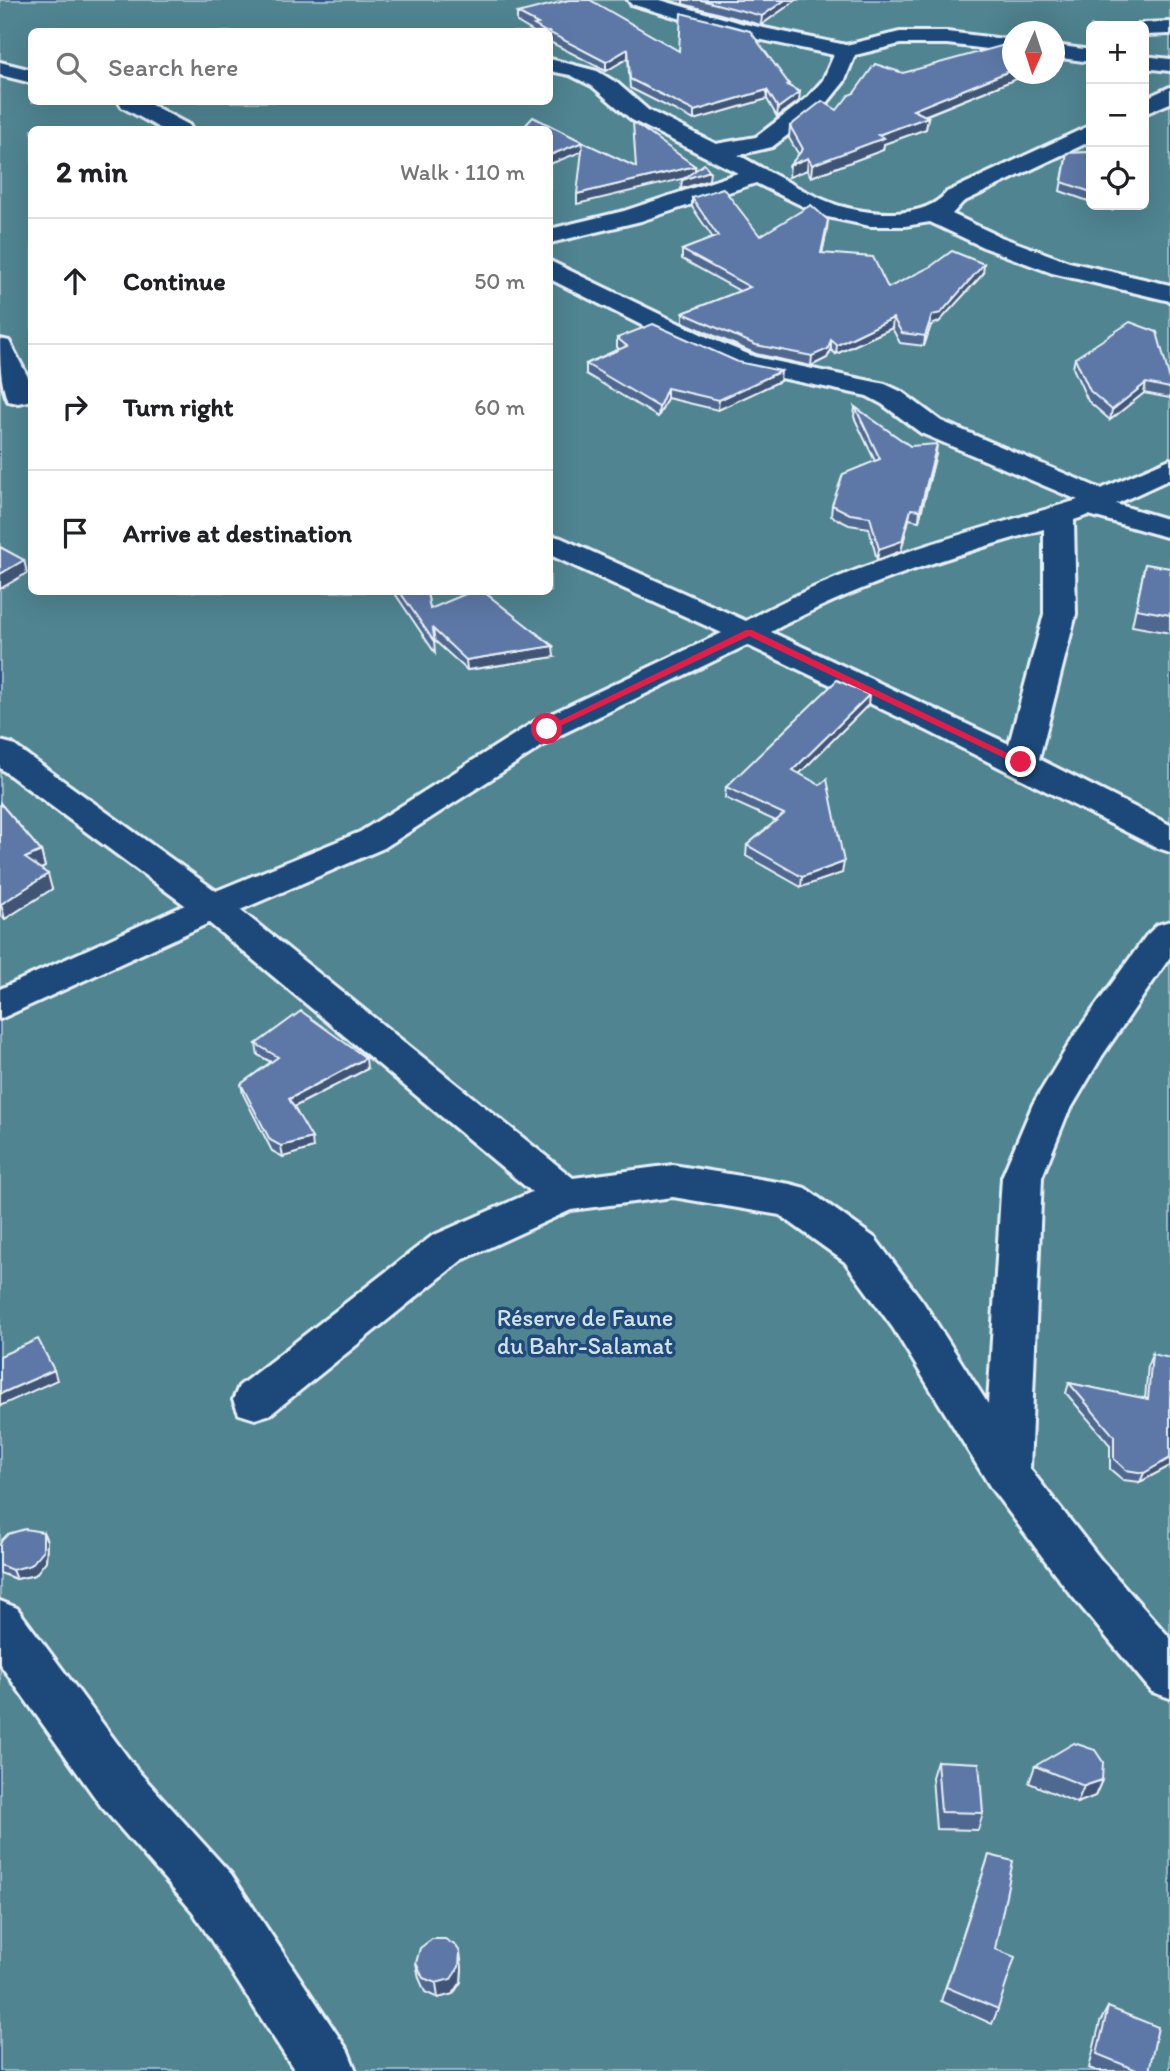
<!DOCTYPE html>
<meta charset="utf-8">
<style>
:root{--surface:#fff;--page:#f2f2f2;--text:#202124;--muted:#757577;--line:#e0e0e0}
body{margin:0;font-family:Itim,sans-serif;background:var(--page);color:var(--text)}
.controls{position:absolute;right:21px;top:21px;display:grid;overflow:hidden;border-radius:10px;box-shadow:0 7px 28px #0002}
.controls button{width:63px;height:63px;display:grid;place-items:center;padding:0;border:0;border-bottom:2px solid var(--line);background:var(--surface);color:var(--text);font:35px sans-serif}
.compass{position:absolute;left:1002px;top:21px;width:63px;height:63px;border-radius:50%;background:var(--surface);box-shadow:0 7px 28px #0002;rotate:183deg}
.stop{position:absolute;width:21px;height:21px;margin:-16px;border:5px solid #e11d48;border-radius:50%;background:#fff}
.stop.end{background:#e11d48;border-color:#fff;box-shadow:0 2px 7px #0008}
.list{margin:0;padding:0;list-style:none}
h2{display:flex;justify-content:space-between;align-items:center;height:91px;margin:0;padding:0 28px;font-size:30px}
h2 small{font-size:23px;font-weight:400;color:var(--muted)}
.list li{display:grid;grid-template-columns:46px 1fr auto;gap:21px;align-items:center;box-sizing:border-box;height:126px;padding:0 28px;border-top:2px solid var(--line)}
.list b{display:block;font-size:26px;white-space:nowrap}
.list em{font-size:23px;font-style:normal;color:var(--muted)}
.icon{flex:none;width:38px;height:38px;fill:none;stroke:currentColor;stroke-width:2;stroke-linecap:round;stroke-linejoin:round}
.map{position:relative;flex:none;width:1170px;height:2071px;overflow:hidden}
.search{position:absolute;background:var(--surface);box-shadow:0 7px 28px #0002;left:28px;top:28px;width:525px;height:77px;display:flex;align-items:center;gap:18px;box-sizing:border-box;padding:0 24px;border-radius:10px;color:var(--muted);font-size:26px}
.panel{position:absolute;background:var(--surface);box-shadow:0 7px 28px #0002;left:28px;top:126px;width:525px;height:469px;border-radius:10px}
.map>svg:first-child{display:block}
</style>
<div class="map">
<svg width="1170" height="2071" viewBox="0 0 1170 2071">
<rect width="100%" height="100%" fill="#2b5383"/>
<filter id="ink" filterUnits="userSpaceOnUse"><feTurbulence type="fractalNoise" baseFrequency=".0143" numOctaves="2"/><feDisplacementMap in="SourceGraphic" scale="14" xChannelSelector="R" yChannelSelector="G"/><feConvolveMatrix kernelMatrix="1 2 1 2 8 2 1 2 1" color-interpolation-filters="sRGB"/></filter>
<g filter="url(#ink)">
<!-- green -->
<path fill="#508490" stroke="#9cbac4" stroke-width="2" fill-rule="evenodd" d="M0 0H1170V2071H0ZM1091 26H1144V205H1091ZM32 32H550V102H32ZM1012 32H1054V74H1012ZM32 130H550V592H32Z"/>
<g fill="none" stroke-linecap="round" stroke-linejoin="round">
<!-- minor casing -->
<g stroke="#e8f1f8" stroke-width="6">
<g id="minor">
<path d="M628 0H660L740 23 846 45 900 32H947L1012 40V52L947 44H900L855 55 844 82 823 108 772 147 738 155C767 170 811 197 840 206 872 215 924 220 947 192L1091 125V141L963 202 952 214 1001 237 1069 262 1170 285V301L1052 273 983 247 930 222 905 226H870L823 216 756 183 641 221 550 243V229L624 211 738 173 632 120 592 86 570 75 550 71V59L597 71 617 83 648 110 716 144 756 137 807 98 823 80 834 55 729 33 631 4Z"/>
<polygon points="1170,22 1170,34 1144,35 1144,26 1135,26 1144,23"/>
<polygon points="1054,45 1091,50 1091,62 1054,57"/>
<polygon points="1144,56 1170,59 1170,71 1144,68"/>
<polygon points="0,62 32,70 32,83 0,75"/>
<polygon points="1170,87 1170,103 1144,114 1144,99"/>
<polygon points="119,102 146,102 189,125 192,130 163,130 122,107"/>
<path d="M550 261 707 337 755 357 885 384 902 392 941 421 1101 489 1170 459V479L1116 504 1170 520V538L1089 515 1074 520 1076 614 1039 759 1170 825V852L1158 848 928 731 747 645 558 736 384 848 240 910 573 1178 673 1165 790 1184 805 1188 875 1238 923 1302 988 1404 1002 1177 1033 1104 1074 1036 1146 936 1157 925 1170 921V957L1102 1056 1066 1117 1042 1177 1030 1469 1102 1561 1170 1638V1698L1152 1692 1068 1591 991 1488 893 1328 845 1262 780 1215 673 1197 571 1210 462 1260 271 1414 255 1419 239 1414 233 1400 239 1386 432 1236 532 1192 209 923 0 1019V989L185 905 0 768V741L12 744 216 891 360 832 534 722 722 633 550 555V535L561 538 746 621C850 563 964 534 1078 500L921 433 882 404 867 396 738 369 689 349 550 279ZM1044 529V614L1009 744 771 632C859 583 949 557 1044 529Z"/>
<path d="M0 339 9 341 29 379 32 395 28 401 18 403 8 401C0 384 0 358 0 339Z"/>
<polygon points="0,1601 17,1608 137,1770 231,1874 348,2051 356,2071 295,2071 193,1912 101,1806 0,1664"/>
</g>
</g>
<!-- minor -->
<use href="#minor" fill="#1f4a7a" fill-rule="evenodd"/>
</g>
<!-- wall -->
<g fill="#50678f" stroke="#e8f1f8" stroke-width="2">
<polygon points="683,0 796,0 761,25 683,4"/>
<polygon points="517,13 679,51 789,84 789,86 799,101 777,117 767,99 694,120 630,88 628,58 606,71 550,42 550,32 534,32 517,22"/>
<polygon points="903,73 1026,74 1026,75 925,116 928,117 926,129 884,144 883,150 811,177 807,170 789,177 799,155 789,138 790,126 837,110"/>
<polygon points="1091,152 1091,202 1060,191 1067,153"/>
<polygon points="692,198 760,236 827,230 822,253 888,288 983,274 939,322 931,325 924,346 900,343 892,328 836,354 831,350 827,358 811,366 756,354 683,322 683,313 740,291 682,259 682,250 713,238 692,207"/>
<polygon points="1099,205 1120,205 1113,210"/>
<polygon points="617,338 780,381 718,410 667,398 658,417 586,374 586,364 619,349 617,347"/>
<polygon points="1075,358 1170,388 1170,398 1144,393 1110,420 1088,401 1073,368"/>
<polygon points="855,407 910,446 936,454 919,521 909,519 901,551 877,560 869,528 849,525 831,516 832,505 875,461 854,417"/>
<polygon points="1145,564 1170,568 1170,633 1132,626"/>
<polygon points="394,592 427,592 430,609 554,657 467,670 434,640 435,653"/>
<polygon points="868,705 799,774 842,873 801,887 746,856 747,845 776,821 725,798 726,787"/>
<polygon points="0,803 41,851 45,867 40,869 52,889 5,919 0,915"/>
<polygon points="256,1044 367,1069 294,1107 313,1148 283,1157 272,1151 243,1094 241,1084 271,1062 258,1055"/>
<polygon points="1152,1354 1170,1466 1140,1482 1123,1480 1110,1469 1110,1445 1066,1393 1069,1383 1145,1399 1148,1365"/>
<polygon points="43,1532 47,1541 46,1561 35,1575 16,1579 0,1573 0,1544"/>
<polygon points="937,1761 983,1813 978,1830 936,1829 932,1777"/>
<polygon points="1035,1766 1102,1780 1095,1796 1077,1803 1029,1783"/>
<polygon points="989,1855 998,2009 992,2024 941,2001"/>
<polygon points="416,1963 462,1967 461,1982 453,1994 438,1998 425,1992 419,1978"/>
<polygon points="1108,2007 1149,2071 1097,2071 1089,2068 1100,2022"/>
</g>
<!-- shaded-wall -->
<g fill="#415474" stroke="#e8f1f8" stroke-width="2">
<polygon points="785,0 796,0 761,25 762,16"/>
<polygon points="628,49 628,58 606,71 606,62"/>
<polygon points="1012,70 1012,74 1026,74 1026,75 911,121 913,110"/>
<polygon points="767,90 767,99 694,120 694,111"/>
<polygon points="800,92 799,101 777,117 778,108"/>
<polygon points="928,117 926,129 884,144 883,150 811,177 812,165 878,135"/>
<polygon points="583,142 583,151 550,164 550,155"/>
<polygon points="808,158 807,170 789,177 790,165"/>
<polygon points="695,166 695,175 710,171 709,180 681,189 682,180 694,176 577,204 577,194"/>
<polygon points="1114,205 1120,205 1113,210"/>
<polygon points="828,220 827,230 820,263 821,253"/>
<polygon points="984,264 983,274 939,322 931,325 924,346 925,336 932,315"/>
<polygon points="893,318 892,328 836,354 837,345"/>
<polygon points="831,340 831,350 827,358 811,366 812,356"/>
<polygon points="781,371 780,381 718,410 719,400"/>
<polygon points="1146,383 1144,393 1110,420 1112,410"/>
<polygon points="667,388 667,398 658,417 659,407"/>
<polygon points="937,444 936,454 919,521 920,510"/>
<polygon points="911,509 909,519 901,551 877,560 879,549"/>
<polygon points="24,560 27,573 0,589 0,574"/>
<polygon points="553,646 554,657 467,670 466,660"/>
<polygon points="869,695 868,705 792,781 793,770"/>
<polygon points="41,851 45,867 29,874 25,858"/>
<polygon points="844,862 842,873 801,887 802,877"/>
<polygon points="48,874 52,889 5,919 1,904"/>
<polygon points="366,1058 367,1069 290,1109 289,1099"/>
<polygon points="312,1138 313,1148 283,1157 281,1146"/>
<polygon points="54,1370 57,1380 0,1406 0,1394"/>
<polygon points="1170,1458 1170,1466 1140,1482 1144,1473"/>
<polygon points="43,1532 47,1541 46,1561 35,1575 16,1579 12,1570"/>
<polygon points="1102,1780 1095,1796 1077,1803 1084,1786"/>
<polygon points="460,1952 462,1967 461,1982 453,1994 438,1998 436,1983"/>
</g>
<!-- building -->
<g fill="#5d78a6" stroke="#e8f1f8" stroke-width="2">
<polygon points="569,0 590,0 679,51 681,13 750,31 789,84 787,85 800,92 778,108 767,90 694,111 630,79 628,49 606,62 550,33 550,32 546,32 534,25 538,24 517,13"/>
<polygon points="701,0 785,0 762,16"/>
<polygon points="1012,43 1012,70 913,110 928,117 878,135 884,138 812,165 808,158 790,165 803,149 790,126 822,101 837,110 849,95 854,93 875,64 903,73"/>
<polygon points="533,117 583,142 550,155 550,130 521,130"/>
<polygon points="633,122 695,166 577,194 583,142 636,167"/>
<polygon points="1091,152 1091,192 1062,182 1067,153"/>
<polygon points="704,164 710,171 682,180"/>
<polygon points="723,188 760,236 811,205 828,220 821,253 873,257 888,288 930,267 952,251 984,264 941,313 932,315 925,336 902,333 893,318 837,345 831,340 828,349 812,356 756,345 683,313 750,287 682,250 718,236 692,198"/>
<polygon points="1130,322 1157,332 1170,380 1170,388 1146,383 1112,410 1090,391 1075,358"/>
<polygon points="653,324 738,362 781,371 719,400 667,388 659,407 586,364 627,346 617,338"/>
<polygon points="855,407 910,446 937,444 920,510 911,509 902,541 879,549 870,517 850,514 832,505 843,474 880,459"/>
<polygon points="0,547 24,560 0,574"/>
<polygon points="1145,564 1170,568 1170,615 1136,609"/>
<polygon points="400,592 427,592 430,609 470,592 484,592 553,646 466,660 433,629 435,643"/>
<polygon points="837,680 869,695 793,770 820,785 827,779 844,862 802,877 747,845 784,814 726,787"/>
<polygon points="0,803 41,851 25,858 48,874 1,904 0,903"/>
<polygon points="301,1011 366,1058 289,1099 312,1138 281,1146 270,1140 241,1084 278,1057 256,1044"/>
<polygon points="38,1339 54,1370 0,1394 0,1356"/>
<polygon points="1152,1354 1170,1358 1170,1458 1144,1473 1126,1470 1114,1459 1114,1436 1069,1383 1148,1399"/>
<polygon points="25,1529 43,1532 43,1551 31,1565 12,1570 0,1565 0,1544 2,1540 8,1534"/>
<polygon points="1074,1743 1095,1750 1103,1762 1102,1780 1084,1786 1035,1766"/>
<polygon points="937,1761 979,1763 983,1813 941,1812"/>
<polygon points="989,1855 1013,1861 995,1949 1015,1957 998,2009 946,1987"/>
<polygon points="432,1939 445,1939 456,1946 460,1952 459,1967 451,1979 436,1983 423,1978 416,1963 420,1948"/>
<polygon points="1108,2007 1158,2027 1149,2071 1139,2071 1097,2054"/>
</g>
</g>
<!-- route -->
<polygon fill="#e11d48" points="746,630 752,630 1026,762 1017,764 749,636 550,731 542,729"/>
<g text-anchor="middle" dominant-baseline="central" stroke-width="7" stroke-linejoin="round" paint-order="stroke">
<!-- park labels -->
<g font-size="24" fill="#d1e1e8" stroke="#1f4a7a">
<text x="585" y="1317">Réserve de Faune<tspan x="585" dy="28">du Bahr-Salamat</tspan></text>
</g>
</g>
</svg>
<div class="controls">
<button>+</button>
<button>−</button>
<button><svg class="icon" aria-label="locate" viewBox="0 0 24 24"><circle cx="12" cy="12" r="6"/><path d="M12 2v4M12 18v4M2 12h4M18 12h4"/></svg></button>
</div>
<svg class="compass" viewBox="-18 -18 36 36"><path d="M0-13l5 13h-10z" fill="#e53935"/><path d="M0 13l5-13h-10z" fill="#757577"/></svg>
<div class="stop" style="left:547px;top:729px"></div>
<div class="stop end" style="left:1021px;top:762px"></div>
<div class="search"><svg class="icon" aria-label="search" viewBox="0 0 24 24"><circle cx="10" cy="10" r="6"/><path d="M15 15l6 6"/></svg>Search here</div>
<section class="panel">
<h2>2 min<small>Walk · 110 m</small></h2>
<ul class="list">
<li><svg class="icon" aria-label="ahead" viewBox="0 0 24 24"><path d="M12 20V5M6 11l6-6 6 6"/></svg><div><b>Continue</b></div><em>50 m</em></li>
<li><svg class="icon" aria-label="right" viewBox="0 0 24 24"><path d="M7 20v-9h11M14 6l5 5-5 5"/></svg><div><b>Turn right</b></div><em>60 m</em></li>
<li><svg class="icon" aria-label="arrive" viewBox="0 0 24 24"><path d="M6 21V4h12l-3 4 3 4H6"/></svg><div><b>Arrive at destination</b></div></li>
</ul>
</section>
</div>
